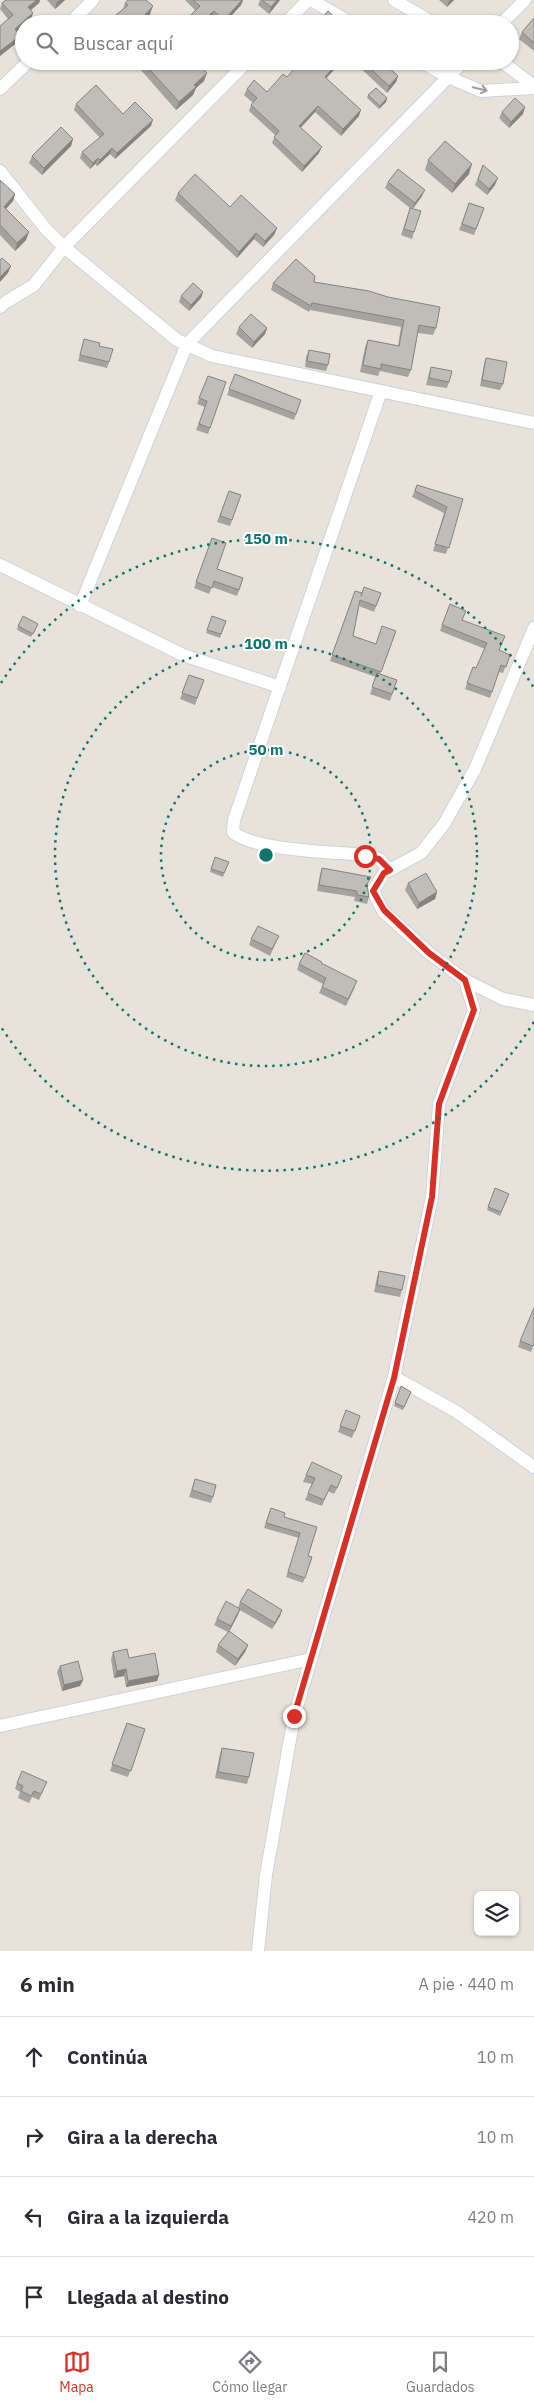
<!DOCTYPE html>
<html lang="es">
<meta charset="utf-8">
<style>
:root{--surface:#fff;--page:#f7f7f7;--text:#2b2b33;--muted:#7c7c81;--line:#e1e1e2;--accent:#d93025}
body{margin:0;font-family:"IBM Plex Sans",sans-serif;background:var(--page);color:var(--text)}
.controls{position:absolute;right:15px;bottom:15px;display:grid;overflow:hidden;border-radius:8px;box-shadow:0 1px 4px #0004}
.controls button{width:45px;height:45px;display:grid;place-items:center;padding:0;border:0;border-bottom:1px solid var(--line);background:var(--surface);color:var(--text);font:25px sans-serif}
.stop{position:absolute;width:15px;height:15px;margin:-11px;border:4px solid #d93025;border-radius:50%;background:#fff}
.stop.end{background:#d93025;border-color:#fff;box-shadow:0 1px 5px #0008}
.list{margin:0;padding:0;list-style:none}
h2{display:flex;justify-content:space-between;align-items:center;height:65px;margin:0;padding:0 20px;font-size:21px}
h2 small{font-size:16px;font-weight:400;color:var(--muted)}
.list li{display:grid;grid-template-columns:32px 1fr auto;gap:15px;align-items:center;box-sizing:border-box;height:80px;padding:0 20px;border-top:1px solid var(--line)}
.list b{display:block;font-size:19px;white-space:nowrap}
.list em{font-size:16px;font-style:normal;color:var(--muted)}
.icon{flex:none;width:28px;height:28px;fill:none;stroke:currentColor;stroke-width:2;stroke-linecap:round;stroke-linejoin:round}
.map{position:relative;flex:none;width:534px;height:1951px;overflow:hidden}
.search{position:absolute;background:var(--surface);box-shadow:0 1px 4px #0004;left:15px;right:15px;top:15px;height:55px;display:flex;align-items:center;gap:12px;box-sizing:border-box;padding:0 18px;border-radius:28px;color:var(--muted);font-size:19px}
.sheet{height:385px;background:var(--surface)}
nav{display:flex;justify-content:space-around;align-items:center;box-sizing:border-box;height:70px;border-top:1px solid var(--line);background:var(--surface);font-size:14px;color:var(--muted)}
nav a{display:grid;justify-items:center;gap:2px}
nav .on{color:var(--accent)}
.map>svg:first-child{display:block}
</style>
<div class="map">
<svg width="534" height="1951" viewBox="0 0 534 1951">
<rect width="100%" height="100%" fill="#e8e3da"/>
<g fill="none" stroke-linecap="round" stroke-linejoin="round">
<!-- street casing -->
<g stroke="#d0d1df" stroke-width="14">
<g id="street">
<polyline points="311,0 353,24"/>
<polyline points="394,0 435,24"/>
<polyline points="69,24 93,0"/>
<polyline points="285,24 308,0"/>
<polyline points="501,24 525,0"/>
<polyline points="420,61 448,77 481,91 534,88"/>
<polyline points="501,61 534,86"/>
<polyline points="0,89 29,61"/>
<polyline points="0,171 45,228 64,247 177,340 212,356 534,423"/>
<polyline points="0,307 6,302 34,285 64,247 248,61"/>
<path d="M381 391 234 820 233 832C254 851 335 852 365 855L379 859 390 870"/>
<polyline points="0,565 183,655 280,687"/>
<polyline points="80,606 187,344 464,61"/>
<polyline points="465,980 503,999 534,1005"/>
<polyline points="394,1377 457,1412 534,1467"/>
<polyline points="0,1726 311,1659"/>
<polyline points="258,1951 266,1875 294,1717 394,1377 432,1197 439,1104 474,1010 465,980 429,953 383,911 373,891 384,873 421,853 444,824 475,769 534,628"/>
</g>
</g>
<!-- street -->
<use href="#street" stroke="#fff" stroke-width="12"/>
</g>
<!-- wall -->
<g fill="#a5a39d">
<polygon points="6,0 40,0 39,3 31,10 31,20 26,24 24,24 24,26 17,32 18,42 8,19 0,9 2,3"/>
<polygon points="47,0 65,0 55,9"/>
<polygon points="185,0 243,0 241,5 224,24 220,24 212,17 204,24 182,24 195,10"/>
<polygon points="260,0 280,0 269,14 258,5"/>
<polygon points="439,0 454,0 447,7"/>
<polygon points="125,3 150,14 142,24 109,24 109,21 123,9"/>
<polygon points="534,18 534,51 519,39 522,32"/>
<polygon points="104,61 121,61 112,70"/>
<polygon points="133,61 173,61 180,68 204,81 196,88 193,95 176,110"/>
<polygon points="315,61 342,61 326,78 359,116 341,136 315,112 301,128 319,153 302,172 272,143 275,135 249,111 251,105 253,103 244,95 247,89 267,92 287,77 310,66"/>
<polygon points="353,61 392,61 391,64 388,67 398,76 396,82 387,93"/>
<polygon points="368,95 387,98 386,102 379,109 367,98"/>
<polygon points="76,104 123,114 151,126 115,159 110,154 97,166 95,164 90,169 80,158 82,152 100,138 74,110"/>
<polygon points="502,112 523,114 509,128 499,118"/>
<polygon points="73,139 71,146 42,175 29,163 32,156"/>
<polygon points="428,160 469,174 452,193 425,170"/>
<polygon points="483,165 495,185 487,195 475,185"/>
<polygon points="0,180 15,194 13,201 6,209 26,240 15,251 0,235"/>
<polygon points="388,182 422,196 413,209 414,232 412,239 401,235 410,208 385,188"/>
<polygon points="178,193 230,207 277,228 274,235 263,247 254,239 237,258 175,200"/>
<polygon points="469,203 484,208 474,235 459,230"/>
<polygon points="314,282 436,328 433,335 418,333 411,370 408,377 380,371 378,376 360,372 365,347 368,340 398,346 401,327 310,310 309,312 271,290 273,283"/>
<polygon points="203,292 201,298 189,311 179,302 181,296"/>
<polygon points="239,327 267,328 265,334 252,348 236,334"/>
<polygon points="84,339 99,346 109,362 107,368 78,361"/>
<polygon points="309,350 328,365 326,371 305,367 306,357"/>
<polygon points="486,358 503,384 500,390 480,386 484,364"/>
<polygon points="431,367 449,382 447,388 426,385 429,373"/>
<polygon points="235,374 301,400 294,420 227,395"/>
<polygon points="208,376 226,382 208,434 196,430 205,407 197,404"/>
<polygon points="417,485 463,499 446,554 433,551 444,513 412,497"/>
<polygon points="229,491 241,495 230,526 217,522"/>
<polygon points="212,538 217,569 243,578 237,596 212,587 209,594 194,588"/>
<polygon points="355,591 362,593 381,593 374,612 359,606 353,636 376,644 396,631 380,674 397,680 390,701 370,694 376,677 330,661"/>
<polygon points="212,616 226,621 220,638 206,633"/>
<polygon points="462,620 499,650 510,655 503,673 499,672 490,698 465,689 473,667 476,668 485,649 440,631 442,625"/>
<polygon points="38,624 31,637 17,630 18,626"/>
<polygon points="189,675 204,680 195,705 180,699"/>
<polygon points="215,857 229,862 223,877 210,872"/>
<polygon points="322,868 367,885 369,897 367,904 354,901 355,897 317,891 320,874"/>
<polygon points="408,883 437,892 435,899 417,909 405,890"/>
<polygon points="279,936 270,956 249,945 251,939"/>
<polygon points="299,964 321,964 355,987 346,1006 319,993 323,984 297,970"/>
<polygon points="495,1188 509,1194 500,1216 487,1210"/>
<polygon points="379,1271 402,1290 400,1297 374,1292 377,1277"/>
<polygon points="520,1341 534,1344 531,1352 518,1347"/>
<polygon points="401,1386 411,1392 403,1410 394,1406"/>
<polygon points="346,1410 360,1416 352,1438 338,1432"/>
<polygon points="306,1475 340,1482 334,1494 328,1491 322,1506 305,1500 312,1484 303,1482"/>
<polygon points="195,1479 213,1497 211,1503 189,1497"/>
<polygon points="271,1508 284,1517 317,1527 308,1556 312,1557 303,1583 286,1577 299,1538 264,1528"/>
<polygon points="240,1602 282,1610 280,1616 272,1629 240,1610 229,1632 248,1645 245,1652 235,1666 216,1652 218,1645 228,1632 214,1625 217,1619 238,1608"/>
<polygon points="113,1652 159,1675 157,1681 126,1687 124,1676 114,1678 111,1659"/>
<polygon points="60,1666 83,1680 80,1686 62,1691 57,1672"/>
<polygon points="127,1723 145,1729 128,1777 110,1771"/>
<polygon points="222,1748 249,1777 247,1784 215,1778 220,1754"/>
<polygon points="17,1783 44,1789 39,1800 32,1797 29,1803 18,1798 20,1792 15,1789"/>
</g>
<!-- shaded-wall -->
<g fill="#868480">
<polygon points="37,0 40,0 39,3 26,14 28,7"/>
<polygon points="60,0 65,0 55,9 57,2"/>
<polygon points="242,0 243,0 241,5 224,24 223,24 224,20"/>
<polygon points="277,0 280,0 269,14 271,7"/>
<polygon points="450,0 454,0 447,7 449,1"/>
<polygon points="153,6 150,14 142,24 137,24"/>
<polygon points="214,11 212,17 204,24 199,24"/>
<polygon points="33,13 31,20 26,24 24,24 24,26 12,35 15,29"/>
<polygon points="20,36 18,42 0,56 0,51"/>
<polygon points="115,61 121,61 112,70 114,62"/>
<polygon points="339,61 342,61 322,83 325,77"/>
<polygon points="390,61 392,61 391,64 384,71 386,65"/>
<polygon points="207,73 204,81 196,88 193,95 176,110 179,102 194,85"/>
<polygon points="398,76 396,82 387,93 389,86"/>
<polygon points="387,98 386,102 379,109 380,106"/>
<polygon points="318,106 315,112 296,132 299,126"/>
<polygon points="525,107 523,114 509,128 511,122"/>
<polygon points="361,110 359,116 341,136 343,129"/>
<polygon points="153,120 151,126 115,159 117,153"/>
<polygon points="73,139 71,146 42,175 44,168"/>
<polygon points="322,147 319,153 302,172 304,166"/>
<polygon points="112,148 110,154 97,166 100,160"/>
<polygon points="98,158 95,164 90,169 93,163"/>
<polygon points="472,164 469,174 452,193 455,184"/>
<polygon points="498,178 495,185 487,195 489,189"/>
<polygon points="425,190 422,196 412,209 415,203"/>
<polygon points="15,194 13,201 1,214 4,207"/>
<polygon points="277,228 274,235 263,247 265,241"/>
<polygon points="29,232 26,240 15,251 17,243"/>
<polygon points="256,233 254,239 237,258 239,252"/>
<polygon points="11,266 8,273 0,282 0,277"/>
<polygon points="203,292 201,298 189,311 191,305"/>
<polygon points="267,328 265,334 252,348 254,342"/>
<polygon points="437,892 435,899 417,909 419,903"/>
<polygon points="240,1609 238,1615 229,1632 231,1626"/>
<polygon points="282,1610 280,1616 272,1629 275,1623"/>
<polygon points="248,1645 245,1652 235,1666 238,1659"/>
<polygon points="126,1669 124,1676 114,1678 117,1671"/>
<polygon points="159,1675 157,1681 126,1687 128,1681"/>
<polygon points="83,1680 80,1686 62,1691 64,1685"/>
</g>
<!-- building -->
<g fill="#c0bdb7" stroke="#868480">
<polygon points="6,0 37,0 28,7 33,13 15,29 20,36 0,51 0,26 13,15 2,3"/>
<polygon points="128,0 146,0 153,6 137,24 111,24 109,21 128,5 125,3"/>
<polygon points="193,0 242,0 224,20 214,11 199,24 182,24 200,6"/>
<polygon points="262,0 277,0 271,7"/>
<polygon points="328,11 342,24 316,24"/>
<polygon points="534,18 534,43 522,32"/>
<polygon points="142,61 173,61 180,68 188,61 196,61 207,73 194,85 196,87 179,102"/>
<polygon points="301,61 305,61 310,66 315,61 339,61 325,77 361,110 343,129 318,106 299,126 322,147 304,166 274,137 279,131 251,105 257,98 247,89 254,80 267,92 283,74 287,77"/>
<polygon points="362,61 390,61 386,65 398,76 389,86"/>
<polygon points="96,85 123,114 135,102 153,120 117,153 112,148 100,160 98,158 93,163 82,152 104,134 76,104"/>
<polygon points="376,88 387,98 380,106 368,95"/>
<polygon points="515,98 525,107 511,122 502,112"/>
<polygon points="61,127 73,139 44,168 32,156"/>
<polygon points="445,141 472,164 455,184 428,160"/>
<polygon points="483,165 498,178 489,189 478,179"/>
<polygon points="398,169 425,190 415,203 388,182"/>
<polygon points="195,174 230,207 241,195 277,228 265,241 256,233 239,252 178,193"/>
<polygon points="0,180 15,194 4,207 29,232 17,243 0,225"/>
<polygon points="469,203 484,208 476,229 462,224"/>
<polygon points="410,208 421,211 414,232 404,229"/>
<polygon points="2,258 11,266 0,277 0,260"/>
<polygon points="296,259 315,276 314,282 369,291 388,297 440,307 436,328 419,325 411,370 381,364 381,369 363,365 368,340 399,346 404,320 312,303 311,306 273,283"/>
<polygon points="193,283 203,292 191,305 181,296"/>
<polygon points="251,314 267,328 254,342 239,327"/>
<polygon points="84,339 100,343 99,346 113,349 109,362 80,355"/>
<polygon points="309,350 330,354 328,365 307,361"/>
<polygon points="486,358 507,362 503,384 482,380"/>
<polygon points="431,367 452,371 449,382 429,378"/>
<polygon points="235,374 301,400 296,414 229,389"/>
<polygon points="208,376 226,382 210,428 199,424 207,401 199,398"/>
<polygon points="417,485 463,499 449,548 435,544 447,507 415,491"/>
<polygon points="229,491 241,495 232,520 220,516"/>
<polygon points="212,538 226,543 217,569 243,578 239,590 214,581 212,588 196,582"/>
<polygon points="364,587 381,593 376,606 360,600 353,636 376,644 382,626 396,631 381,672 332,655 355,591 362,593 361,596"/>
<polygon points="450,604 466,611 462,620 505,636 499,650 510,655 506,667 501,665 492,692 467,683 473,667 476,668 487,643 442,625"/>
<polygon points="23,616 38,624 33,634 18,626"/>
<polygon points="212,616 226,621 221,634 207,630"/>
<polygon points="377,673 397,680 392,694 372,687"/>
<polygon points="189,675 204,680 197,698 182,693"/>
<polygon points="215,857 229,862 224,873 211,869"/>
<polygon points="322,868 371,877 367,884 369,897 357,895 357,891 319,885"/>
<polygon points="426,873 437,892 419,903 408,883"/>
<polygon points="258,926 279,936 272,949 251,939"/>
<polygon points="305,953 322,962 321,963 357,981 348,999 322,987 326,978 299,964"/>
<polygon points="495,1188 509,1194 501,1212 488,1207"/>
<polygon points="379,1271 405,1276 402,1290 377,1285"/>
<polygon points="534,1308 534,1343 533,1346 520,1341"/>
<polygon points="401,1386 411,1392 404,1407 395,1403"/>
<polygon points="346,1410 360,1416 355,1431 340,1426"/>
<polygon points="312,1462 342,1476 337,1488 331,1485 324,1500 308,1493 315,1478 306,1475"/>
<polygon points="195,1479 216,1485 213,1497 192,1490"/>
<polygon points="271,1508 285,1513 284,1517 317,1527 308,1556 312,1557 305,1578 288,1572 300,1533 266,1523"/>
<polygon points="248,1589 282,1610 275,1623 240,1602"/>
<polygon points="226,1601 240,1609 231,1626 217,1619"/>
<polygon points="229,1631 248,1645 238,1659 218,1645"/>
<polygon points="127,1649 129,1658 155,1653 159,1675 128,1681 126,1669 117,1671 113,1652"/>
<polygon points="78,1661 83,1680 64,1685 60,1666"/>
<polygon points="127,1723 145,1729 131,1771 112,1764"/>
<polygon points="222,1748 254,1753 249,1777 218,1772"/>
<polygon points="22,1771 47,1782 41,1794 34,1791 31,1796 21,1791 23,1786 17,1783"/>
</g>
<!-- one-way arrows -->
<defs><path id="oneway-shaft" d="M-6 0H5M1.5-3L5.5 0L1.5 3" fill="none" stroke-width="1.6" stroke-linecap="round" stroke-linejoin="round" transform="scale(1.25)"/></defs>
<use stroke="#9e9e9e" href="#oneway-shaft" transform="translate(480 89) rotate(13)"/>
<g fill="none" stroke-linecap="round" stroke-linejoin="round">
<!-- route -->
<polyline stroke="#d93025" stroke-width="6" points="294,1716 394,1378 432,1197 439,1104 474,1010 465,980 429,953 384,910 373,891 384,873 390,870 379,859 365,856"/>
</g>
<!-- distance rings -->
<g fill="none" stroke="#0f766e" stroke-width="2.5" stroke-dasharray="2.5 5">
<circle cx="266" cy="855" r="105"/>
<circle cx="266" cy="855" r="211"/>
<path d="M534 1022A316 316 0 0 1 1 1027M1 683A316 316 0 0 1 534 688"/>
</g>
<circle cx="266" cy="855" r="8" fill="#0f766e" stroke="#fff" stroke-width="2.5"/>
<g font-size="15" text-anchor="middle" font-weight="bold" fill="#0f766e" stroke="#fff" stroke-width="4" stroke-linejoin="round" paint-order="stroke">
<text x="266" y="544">150 m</text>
<text x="266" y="649">100 m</text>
<text x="266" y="755">50 m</text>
</g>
</svg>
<div class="controls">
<button><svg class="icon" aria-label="layers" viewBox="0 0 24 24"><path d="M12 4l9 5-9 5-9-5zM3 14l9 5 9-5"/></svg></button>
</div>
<div class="stop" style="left:365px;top:856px"></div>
<div class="stop end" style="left:294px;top:1716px"></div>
<div class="search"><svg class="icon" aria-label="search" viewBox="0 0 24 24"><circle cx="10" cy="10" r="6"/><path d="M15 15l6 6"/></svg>Buscar aquí</div>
</div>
<section class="sheet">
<h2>6 min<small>A pie · 440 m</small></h2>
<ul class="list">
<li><svg class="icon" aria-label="ahead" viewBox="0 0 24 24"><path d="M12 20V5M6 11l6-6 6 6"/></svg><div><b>Continúa</b></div><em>10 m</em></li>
<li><svg class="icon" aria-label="right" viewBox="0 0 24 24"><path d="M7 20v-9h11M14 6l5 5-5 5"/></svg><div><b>Gira a la derecha</b></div><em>10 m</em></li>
<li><svg class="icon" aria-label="left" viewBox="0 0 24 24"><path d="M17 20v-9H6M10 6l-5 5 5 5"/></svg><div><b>Gira a la izquierda</b></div><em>420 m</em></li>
<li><svg class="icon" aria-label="arrive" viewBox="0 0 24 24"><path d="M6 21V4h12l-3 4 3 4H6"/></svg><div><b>Llegada al destino</b></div></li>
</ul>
</section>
<nav>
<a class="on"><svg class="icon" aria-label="map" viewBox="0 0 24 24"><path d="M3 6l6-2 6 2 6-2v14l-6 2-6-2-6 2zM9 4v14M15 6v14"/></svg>Mapa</a>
<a><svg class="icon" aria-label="directions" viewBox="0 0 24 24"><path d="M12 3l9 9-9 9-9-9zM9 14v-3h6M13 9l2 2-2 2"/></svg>Cómo llegar</a>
<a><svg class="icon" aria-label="saved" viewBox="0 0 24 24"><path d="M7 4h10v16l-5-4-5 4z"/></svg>Guardados</a>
</nav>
